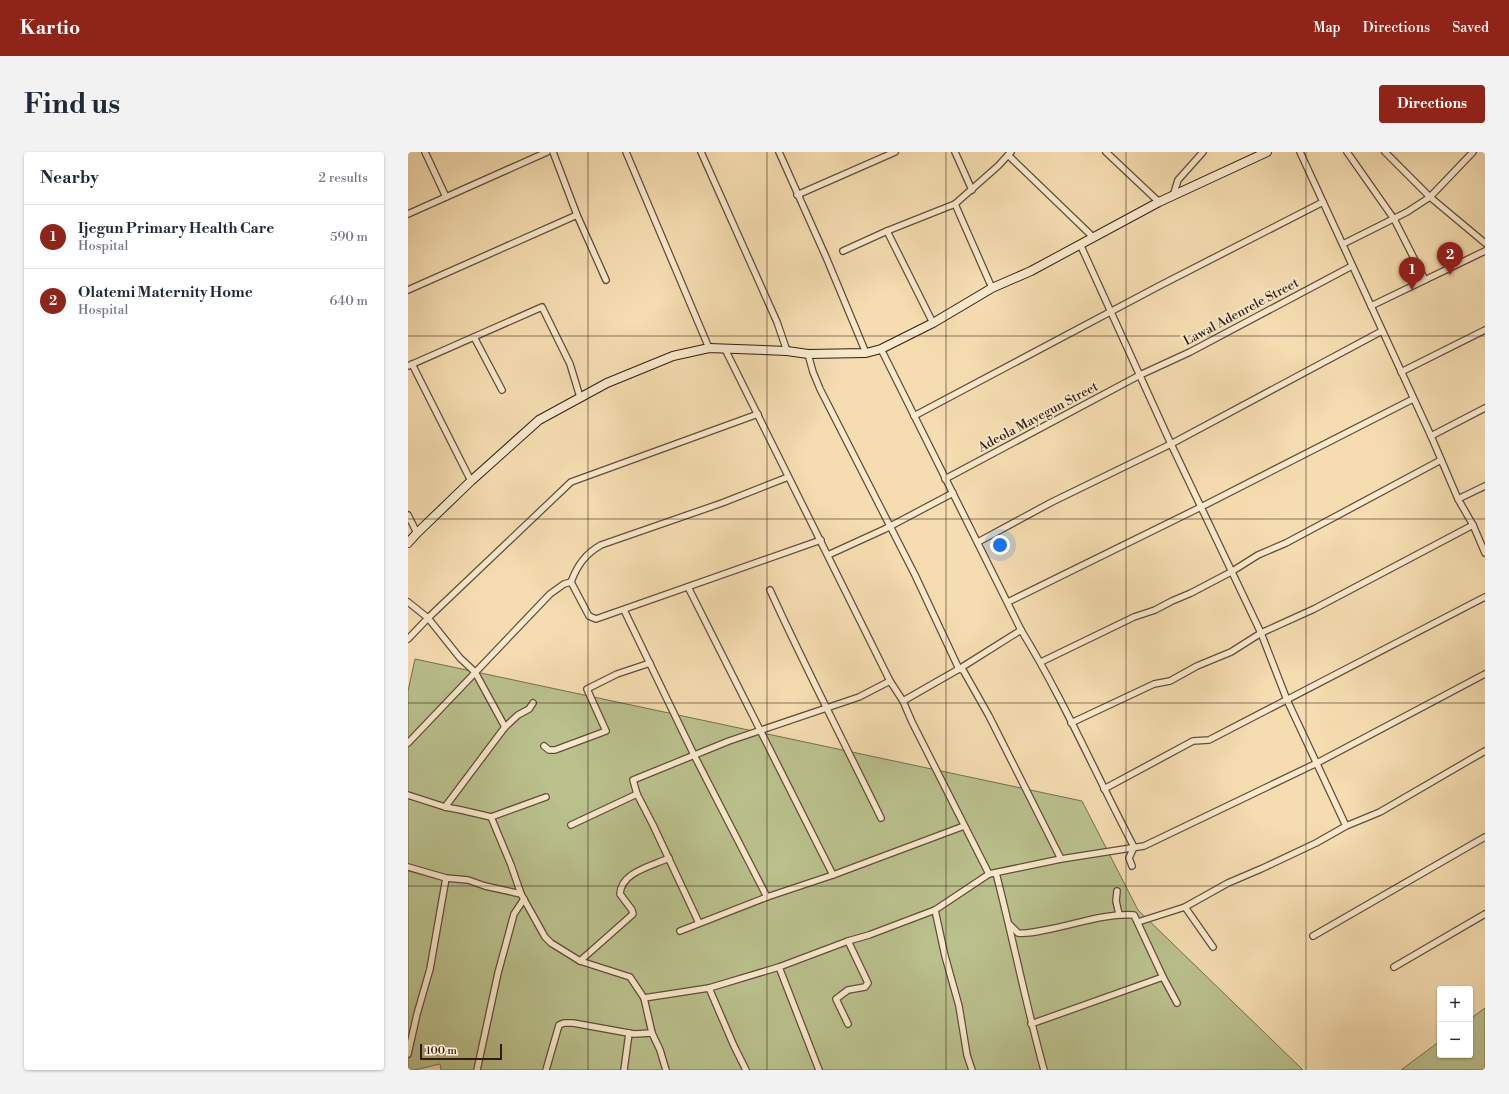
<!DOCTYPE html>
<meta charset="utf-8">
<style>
:root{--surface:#fff;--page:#f2f2f3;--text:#1f2937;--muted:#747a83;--line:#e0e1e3;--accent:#8f2418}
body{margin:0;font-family:"Libre Bodoni",serif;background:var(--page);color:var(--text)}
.controls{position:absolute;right:12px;bottom:12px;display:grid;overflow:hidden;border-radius:4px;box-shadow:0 1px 3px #0004}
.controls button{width:36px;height:36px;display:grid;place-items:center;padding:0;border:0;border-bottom:1px solid var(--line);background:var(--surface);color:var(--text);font:20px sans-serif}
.scale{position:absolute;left:12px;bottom:10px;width:82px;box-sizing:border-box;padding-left:4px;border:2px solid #301d12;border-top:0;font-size:11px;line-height:14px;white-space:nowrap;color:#301d12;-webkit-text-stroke:3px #f8e9cc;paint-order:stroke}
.you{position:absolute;left:592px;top:393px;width:14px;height:14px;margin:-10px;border:3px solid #fff;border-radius:50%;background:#1a73e8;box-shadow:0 0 0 6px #1a73e833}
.badge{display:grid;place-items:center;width:26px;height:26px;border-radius:50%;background:var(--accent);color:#fff;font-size:13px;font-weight:700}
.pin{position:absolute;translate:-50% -33px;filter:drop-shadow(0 1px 2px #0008)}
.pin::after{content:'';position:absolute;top:21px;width:14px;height:12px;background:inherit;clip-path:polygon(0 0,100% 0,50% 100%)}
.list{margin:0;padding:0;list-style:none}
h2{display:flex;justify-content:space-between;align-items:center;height:52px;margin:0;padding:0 16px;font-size:17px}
h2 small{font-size:13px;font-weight:400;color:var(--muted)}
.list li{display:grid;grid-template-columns:26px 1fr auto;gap:12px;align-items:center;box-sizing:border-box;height:64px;padding:0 16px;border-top:1px solid var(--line)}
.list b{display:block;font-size:15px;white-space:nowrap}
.list p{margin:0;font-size:13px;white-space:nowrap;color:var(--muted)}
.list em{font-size:13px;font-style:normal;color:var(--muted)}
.map{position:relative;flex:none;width:1077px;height:918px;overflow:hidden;border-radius:4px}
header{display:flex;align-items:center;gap:24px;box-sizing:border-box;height:56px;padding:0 20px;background:var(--accent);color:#fff}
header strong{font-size:19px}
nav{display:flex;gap:22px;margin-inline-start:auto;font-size:14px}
.intro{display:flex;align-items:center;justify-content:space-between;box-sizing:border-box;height:96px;padding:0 24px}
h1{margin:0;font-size:28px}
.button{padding:10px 18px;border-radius:4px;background:var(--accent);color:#fff;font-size:14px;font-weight:700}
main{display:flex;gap:24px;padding:0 24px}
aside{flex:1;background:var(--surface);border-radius:4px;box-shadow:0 1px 3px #0004}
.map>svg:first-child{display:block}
</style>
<header>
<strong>Kartio</strong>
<nav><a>Map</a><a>Directions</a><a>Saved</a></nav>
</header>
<div class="intro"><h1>Find us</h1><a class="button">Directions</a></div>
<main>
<aside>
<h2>Nearby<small>2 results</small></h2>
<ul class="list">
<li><span class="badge">1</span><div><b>Ijegun Primary Health Care</b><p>Hospital</p></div><em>590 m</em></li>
<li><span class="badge">2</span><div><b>Olatemi Maternity Home</b><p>Hospital</p></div><em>640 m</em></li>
</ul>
</aside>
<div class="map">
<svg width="1077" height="918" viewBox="0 0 1077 918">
<rect width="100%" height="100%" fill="#f5ddb1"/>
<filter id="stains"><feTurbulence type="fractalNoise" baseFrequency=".005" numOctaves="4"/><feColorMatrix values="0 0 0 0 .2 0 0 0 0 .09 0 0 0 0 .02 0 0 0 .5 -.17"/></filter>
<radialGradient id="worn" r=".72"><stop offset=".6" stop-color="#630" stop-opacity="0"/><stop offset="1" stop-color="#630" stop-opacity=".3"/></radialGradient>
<!-- green -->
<g fill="#bac18d" stroke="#756f50">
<polygon points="7,507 674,649 730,758 895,918 33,918 32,912 7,918 0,918 0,539"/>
<polygon points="1077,856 1077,918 993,918 1032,889 1032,903 1062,903 1062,867"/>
</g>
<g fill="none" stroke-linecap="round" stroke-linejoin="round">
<!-- street casing -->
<g stroke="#614d3a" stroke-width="8">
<g id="street">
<polyline points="17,0 38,45"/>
<polyline points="145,0 169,63 198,128"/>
<polyline points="218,0 301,196"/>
<polyline points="293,0 369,170 379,199"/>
<polyline points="371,0 418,105 458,201"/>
<polyline points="547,0 564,38"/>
<polyline points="698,0 751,50"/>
<polyline points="892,0 1023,284 1050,347 1065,373 1077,401"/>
<polyline points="939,0 986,67 1017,128"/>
<polyline points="977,0 1022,45 1077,91"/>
<polyline points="600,3 685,85"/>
<polyline points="389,43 487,0"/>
<polyline points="765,44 770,28 795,0"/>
<polyline points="547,52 584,136"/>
<polyline points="0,62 139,0"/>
<polyline points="479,79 525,171"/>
<polyline points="672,92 763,292 853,481 879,548 938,674"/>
<polyline points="935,92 999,60 1022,45 1065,0"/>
<polyline points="435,99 479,79 547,52 590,14 603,0"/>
<polyline points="0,138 169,63"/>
<polyline points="963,154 1077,99"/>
<polyline points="66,185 94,238"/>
<polyline points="317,197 482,529 495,549 504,570 581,722"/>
<path d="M473 197 613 478C656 548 688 623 726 695"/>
<polyline points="400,202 405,220 412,237 507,423 551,517 555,518 581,564 653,707"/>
<polyline points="4,212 63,329"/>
<polyline points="0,214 134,155 162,212 172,245"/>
<polyline points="993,220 1077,178"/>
<polyline points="506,264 751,134 915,50"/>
<polyline points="1023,284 1077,256"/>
<path d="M380 325 314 351 193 393C177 402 169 414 163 430L181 464 188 467 413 388"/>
<polyline points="537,327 732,223 782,200 944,114"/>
<polyline points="1050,347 1077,334"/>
<polyline points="0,363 9,381"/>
<polyline points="570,390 644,350 763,292 974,179"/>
<polyline points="420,403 477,377 545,341"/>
<polyline points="280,435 425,723"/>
<path d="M362 438C397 515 436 590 473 666"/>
<polyline points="0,450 20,466 52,506 67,520 97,575"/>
<polyline points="600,450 793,355 1005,247"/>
<polyline points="216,458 286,603 359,745"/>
<polyline points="0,487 20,466 163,330 350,262"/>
<polyline points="633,510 726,465 747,458 764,449 783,441 823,420 850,403 878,391 1033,308"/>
<polyline points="495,549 551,517 613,478"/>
<polyline points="663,571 746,532 762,529 789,514 823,500 853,481 906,457 1065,373"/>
<polyline points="0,591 142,442 156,432 163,430"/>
<polyline points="136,594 141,598 147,598 198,579 179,537 209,522 242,511"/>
<polyline points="696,637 785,589 801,588 1077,445"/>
<polyline points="0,643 37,655 53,658 83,665 138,645"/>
<polyline points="37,655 97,575 110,563 121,557 125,551"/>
<polyline points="83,665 103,713 113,742 137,785 143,791 172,809 222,825 236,846 244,881 252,898 258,918"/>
<polyline points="163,673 229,642"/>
<polyline points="724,714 721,706 726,695"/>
<polyline points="0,715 38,726 60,728 77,734 113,742"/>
<path d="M588 721C605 787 618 853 636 918"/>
<polyline points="709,739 708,749 711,762"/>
<polyline points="777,755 805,795"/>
<polyline points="527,758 537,804 551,854 559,903 564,918"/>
<polyline points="730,770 777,755 820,731 855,716 908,691 938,674 972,660 1077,599"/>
<polyline points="291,771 245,673 229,642 225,628 321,589 451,545 482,529"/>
<path d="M601 772 610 781C619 782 628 780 637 778 666 773 696 761 726 763L755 825 769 851"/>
<polyline points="272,779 359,745 425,723 556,674"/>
<polyline points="905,784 1077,685"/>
<polyline points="440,789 460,831 457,835 440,838 428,847 440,872"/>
<path d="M172 809 225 762 224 758 212 742C213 720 244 714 261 706"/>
<polyline points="371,815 411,918"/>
<polyline points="986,815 1077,762"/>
<polyline points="301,836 326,894 338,918"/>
<polyline points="236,846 301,836 371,815 440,789 461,783 527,758 581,722 653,707 736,694 909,611 1077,522"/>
<polyline points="623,872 755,825"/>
<polyline points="0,902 9,862 22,817 38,726"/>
<polyline points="69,918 90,821 106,762 116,747"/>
<polyline points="138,918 151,873 156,871 165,871 226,882 244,881"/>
<polyline points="216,918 221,881"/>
</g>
</g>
<!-- secondary casing -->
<g stroke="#301d12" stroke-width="10">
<polyline id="secondary" points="0,391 9,381 63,329 131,268 199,231 265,204 301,196 379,199 400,202 458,201 473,197 525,171 584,136 623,119 751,50 859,0"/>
</g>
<!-- street -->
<use href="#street" stroke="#f8e9cc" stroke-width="5.5"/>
<!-- secondary -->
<use href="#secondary" stroke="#f8e9cc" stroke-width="8"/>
</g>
<!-- grid -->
<path fill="none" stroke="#301d12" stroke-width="1" stroke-opacity="0.55" d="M180 0V918M359 0V918M538 0V918M718 0V918M898 0V918M0 184H1077M0 367H1077M0 551H1077M0 734H1077"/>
<g text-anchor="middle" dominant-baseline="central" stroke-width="3.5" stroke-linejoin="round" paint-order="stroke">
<!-- street labels -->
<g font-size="13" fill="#301d12" stroke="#f8e9cc">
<text transform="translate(833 160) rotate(-28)">Lawal Adenrele Street</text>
<text transform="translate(630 265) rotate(-28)">Adeola Mayegun Street</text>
</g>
</g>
<rect width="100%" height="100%" filter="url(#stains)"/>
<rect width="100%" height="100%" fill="url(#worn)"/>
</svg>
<div class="controls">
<button>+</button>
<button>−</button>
</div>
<div class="scale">100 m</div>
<div class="you"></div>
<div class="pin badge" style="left:1004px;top:138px">1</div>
<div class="pin badge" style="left:1042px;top:123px">2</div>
</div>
</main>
